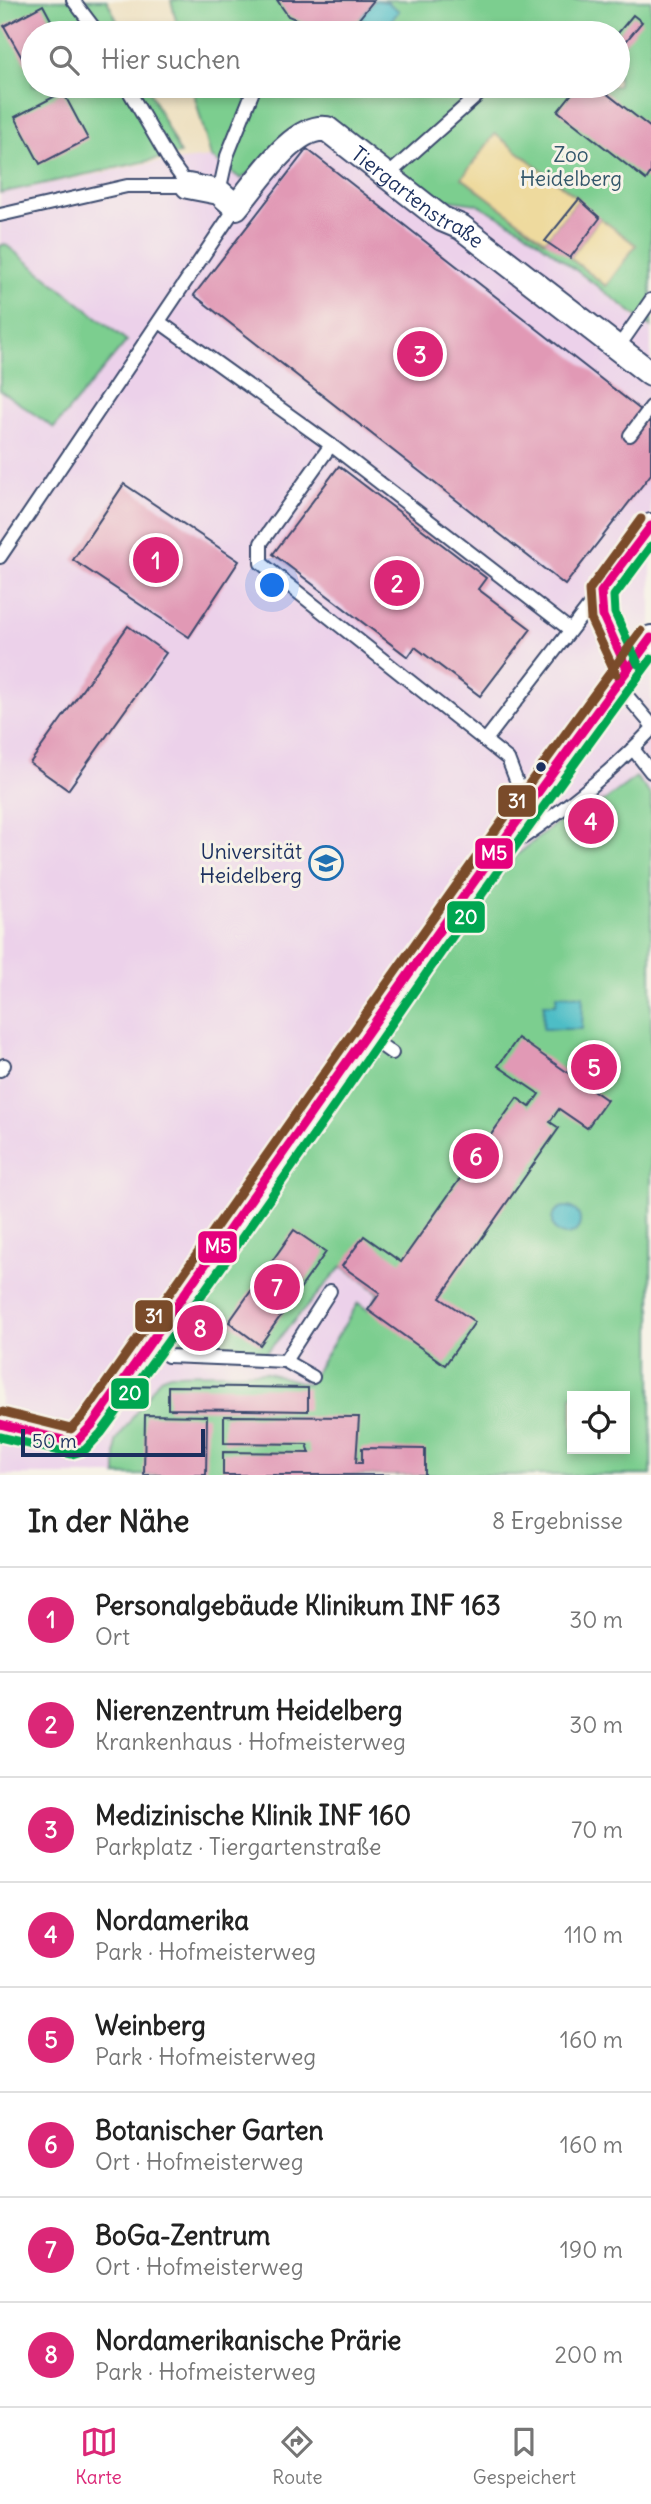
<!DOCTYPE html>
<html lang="de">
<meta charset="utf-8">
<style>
:root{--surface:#fff;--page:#f2f2f2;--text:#222;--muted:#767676;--line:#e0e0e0;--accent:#db2777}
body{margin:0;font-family:Delius,sans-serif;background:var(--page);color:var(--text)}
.controls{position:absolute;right:21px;bottom:21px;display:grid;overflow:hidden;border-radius:0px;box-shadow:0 4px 10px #0003}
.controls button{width:63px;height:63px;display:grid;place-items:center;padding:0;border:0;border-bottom:2px solid var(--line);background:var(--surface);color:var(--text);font:35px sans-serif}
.scale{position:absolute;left:21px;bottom:18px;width:184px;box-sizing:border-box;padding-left:7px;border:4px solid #1b2f5e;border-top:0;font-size:19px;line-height:24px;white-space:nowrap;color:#1b2f5e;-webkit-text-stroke:5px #f7f3e8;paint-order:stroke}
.you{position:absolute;left:273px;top:586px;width:24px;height:24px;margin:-18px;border:5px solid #fff;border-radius:50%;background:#1a73e8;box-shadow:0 0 0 10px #1a73e833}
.badge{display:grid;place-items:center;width:46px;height:46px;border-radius:50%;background:var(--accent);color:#fff;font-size:23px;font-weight:700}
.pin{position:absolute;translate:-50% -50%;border:4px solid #fff;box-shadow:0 2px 7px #0006}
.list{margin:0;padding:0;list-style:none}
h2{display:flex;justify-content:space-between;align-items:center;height:91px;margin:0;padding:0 28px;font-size:30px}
h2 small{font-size:23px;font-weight:400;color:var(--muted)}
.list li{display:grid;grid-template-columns:46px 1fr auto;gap:21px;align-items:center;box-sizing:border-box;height:105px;padding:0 28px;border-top:2px solid var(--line)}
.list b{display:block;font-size:26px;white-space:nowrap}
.list p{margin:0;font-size:23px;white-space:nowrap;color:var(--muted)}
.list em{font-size:23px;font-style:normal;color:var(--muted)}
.icon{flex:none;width:38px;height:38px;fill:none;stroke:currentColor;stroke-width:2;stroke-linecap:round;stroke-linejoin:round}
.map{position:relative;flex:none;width:651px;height:1475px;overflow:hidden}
.search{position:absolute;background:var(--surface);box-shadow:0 4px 10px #0003;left:21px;right:21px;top:21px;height:77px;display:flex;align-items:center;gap:18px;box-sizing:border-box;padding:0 24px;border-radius:38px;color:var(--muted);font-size:26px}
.sheet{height:931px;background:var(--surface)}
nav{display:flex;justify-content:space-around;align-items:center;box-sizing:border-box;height:98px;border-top:2px solid var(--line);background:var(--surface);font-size:19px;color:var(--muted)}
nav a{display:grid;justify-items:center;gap:4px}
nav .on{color:var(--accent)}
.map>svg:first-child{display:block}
</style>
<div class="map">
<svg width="651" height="1475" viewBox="0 0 651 1475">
<rect width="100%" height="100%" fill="#f7f3e8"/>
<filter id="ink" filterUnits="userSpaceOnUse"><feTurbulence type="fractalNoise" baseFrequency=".0143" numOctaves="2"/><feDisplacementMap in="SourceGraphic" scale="14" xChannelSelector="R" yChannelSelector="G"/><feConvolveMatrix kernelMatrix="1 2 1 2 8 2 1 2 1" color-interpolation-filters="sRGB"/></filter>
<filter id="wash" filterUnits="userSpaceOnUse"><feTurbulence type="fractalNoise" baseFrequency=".00686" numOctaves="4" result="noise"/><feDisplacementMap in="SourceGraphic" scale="28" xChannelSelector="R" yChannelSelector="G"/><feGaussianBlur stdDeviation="1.57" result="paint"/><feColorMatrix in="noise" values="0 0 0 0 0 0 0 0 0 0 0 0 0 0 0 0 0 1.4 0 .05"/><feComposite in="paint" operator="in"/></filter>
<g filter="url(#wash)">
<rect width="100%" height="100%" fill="#eee1c2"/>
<!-- built -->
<path fill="#ecd1ea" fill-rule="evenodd" d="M317 125 431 198 477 204 522 229 651 329V1475H0V194L146 164 211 157 241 179ZM572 1396H625V1449H572Z"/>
<!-- green -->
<g fill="#7cce8f" stroke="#4c7e76" stroke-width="2" fill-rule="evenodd">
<polygon points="0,0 107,0 123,33 33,33 33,86 147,86 180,154 0,193"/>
<polygon points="171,0 651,0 651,327 522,229 477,204 431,198 331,126 296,137 241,179 211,157 192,86 618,86 618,33 179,33"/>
<polygon points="5,244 127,341 54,428 0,390 0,246"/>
<path d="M636 777 651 795V1475H116V1441L160 1378 170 1374 264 1372 308 1384 358 1303 368 1310 379 1293 342 1266 267 1352 175 1341 173 1330 381 1046 512 859 579 805 596 807ZM572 1396H625V1449H572Z"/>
</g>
<!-- sand -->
<g fill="#eeda9e" stroke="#84847e" stroke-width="2">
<polygon points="495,134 579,199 545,241 462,178"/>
<polygon points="600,218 636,245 606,286 570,258"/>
</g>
<!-- water -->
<g fill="#4ebdc6" stroke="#347692" stroke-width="2">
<polygon points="374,0 387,2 399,11 381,33 377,33 360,17"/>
<polygon points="557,995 583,996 582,1029 543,1029 544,1004 556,1004"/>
<circle cx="566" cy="1221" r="14"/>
</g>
<g id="blocks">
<!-- building -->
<g fill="#e199b5">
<polygon points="277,0 374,0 358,20 329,33 288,16"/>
<polygon points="43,5 58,33 33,33 33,61 26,65 4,26"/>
<polygon points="633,15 642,22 618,51 618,33"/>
<polygon points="578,86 597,86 651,128 651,172 646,180 558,111"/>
<polygon points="63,92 88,139 40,164 15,117"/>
<polygon points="307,149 651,418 651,474 565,585 194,295"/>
<polygon points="579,199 600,218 570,258 545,241"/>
<polygon points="339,466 486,578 478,589 531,629 480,696 415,647 408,657 273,554"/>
<polygon points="124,484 239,561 189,637 73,560"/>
<polygon points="128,626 166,653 68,790 30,763"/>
<polygon points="518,1038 607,1100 587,1128 559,1109 550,1122 559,1128 440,1298 475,1322 445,1365 368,1310 380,1293 342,1266 364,1236 401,1262 517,1098 530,1107 539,1094 498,1066"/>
<polygon points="294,1230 326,1252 260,1345 229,1322"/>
<polygon points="168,1386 308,1388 308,1411 168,1409"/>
<polygon points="145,1415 207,1416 206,1475 144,1475"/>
<polygon points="224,1416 359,1417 356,1463 362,1463 362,1448 425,1449 425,1475 223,1475 223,1452 310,1453 307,1444 224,1443"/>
</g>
</g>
</g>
<g filter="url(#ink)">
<use href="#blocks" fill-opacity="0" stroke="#3b4a6d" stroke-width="2"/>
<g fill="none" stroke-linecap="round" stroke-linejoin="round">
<!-- service casing -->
<g stroke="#3b4a6d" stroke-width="16">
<g id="service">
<polyline points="73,0 98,33"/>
<polyline points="126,86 169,160 188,186"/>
<polyline points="388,175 479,94"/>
<polyline points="219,192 227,156 255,86"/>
<polyline points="0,215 127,186 188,186"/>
<polyline points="161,323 331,445"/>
<polyline points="617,349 651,300"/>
<polyline points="630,435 651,407"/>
<polyline points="0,557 236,207"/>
<polyline points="616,683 651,724"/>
<polyline points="485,741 600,592"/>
<polyline points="633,749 651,772"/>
<polyline points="526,806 508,759 261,563 261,543 331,445 569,629"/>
<path d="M503 851C556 816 607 777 651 730"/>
<polyline points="368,1036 392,1053"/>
<polyline points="0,1070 4,1065"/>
<polyline points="150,1344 168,1356 285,1361 313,1377"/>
<polyline points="285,1361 330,1291"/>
</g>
</g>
<!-- minor casing -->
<g stroke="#3b4a6d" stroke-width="28">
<g id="minor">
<path id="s1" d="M188 186 219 192 236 207C257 183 293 124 327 129L442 219 461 227 651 374"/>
<polyline points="627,669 603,616 601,592 651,526"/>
<polyline points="0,1424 71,1442 78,1440 92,1425 368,1036 526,806 651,638"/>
</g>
</g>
<!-- service -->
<use href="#service" stroke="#fff" stroke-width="12"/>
<!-- minor -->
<use href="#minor" stroke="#fff" stroke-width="24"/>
<!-- bus-1 casing -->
<g stroke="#f7f3e8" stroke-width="14">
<g id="bus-1">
<polyline points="627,669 603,616 601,592 651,526"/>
<path d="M0 1424 71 1442 78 1440 92 1425C278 1163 459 896 651 638"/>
</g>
</g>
<!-- bus-2 casing -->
<g stroke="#f7f3e8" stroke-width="14">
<g id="bus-2">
<polyline points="638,664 615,613 614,596 651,546"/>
<path d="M0 1437 72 1454 85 1450 101 1433C290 1179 462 913 651 659"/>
</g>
</g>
<!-- bus-3 casing -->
<g stroke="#f7f3e8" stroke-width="14">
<g id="bus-3">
<polyline points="616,674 591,620 589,590 641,519"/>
<path d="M3 1412 71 1429 82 1417C269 1155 449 889 641 631"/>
</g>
</g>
<!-- bus-1 -->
<use href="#bus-1" stroke="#e5007d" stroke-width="9"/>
<!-- bus-2 -->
<use href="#bus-2" stroke="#00a651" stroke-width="9"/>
<!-- bus-3 -->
<use href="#bus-3" stroke="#7a4b2a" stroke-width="9"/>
</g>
</g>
<!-- icons -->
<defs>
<g id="university-ring" transform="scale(1.75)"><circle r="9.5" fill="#f7f3e8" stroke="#1f6fb2" stroke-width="1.5"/><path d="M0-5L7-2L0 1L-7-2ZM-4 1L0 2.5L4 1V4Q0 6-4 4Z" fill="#1f6fb2"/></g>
</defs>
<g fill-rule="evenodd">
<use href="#university-ring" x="326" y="863"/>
</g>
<!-- markers -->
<circle fill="#1b2f5e" stroke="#f7f3e8" stroke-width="2.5" cx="541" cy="767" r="6"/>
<g text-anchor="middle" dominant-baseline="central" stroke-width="6" stroke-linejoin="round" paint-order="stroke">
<!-- park labels -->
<g font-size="21" fill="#33576a" stroke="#f7f3e8">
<text x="571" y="154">Zoo<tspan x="571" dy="24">Heidelberg</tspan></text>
</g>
<!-- street labels -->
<g font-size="21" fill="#1b2f5e" stroke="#f7f3e8">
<text stroke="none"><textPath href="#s1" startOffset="292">Tiergartenstraße</textPath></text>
</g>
<!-- poi labels -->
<g font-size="21" fill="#1b2f5e" stroke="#f7f3e8" text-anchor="end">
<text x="302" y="851">Universität<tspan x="302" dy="24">Heidelberg</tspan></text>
</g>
</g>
<g stroke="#f7f3e8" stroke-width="2.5">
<rect x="497" y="784" width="40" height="34" rx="7" fill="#7a4b2a"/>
<rect x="474" y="837" width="40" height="33" rx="7" fill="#e5007d"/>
<rect x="446" y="900" width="40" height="34" rx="7" fill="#00a651"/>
<rect x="197" y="1230" width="41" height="34" rx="7" fill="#e5007d"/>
<rect x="134" y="1299" width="40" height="34" rx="7" fill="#7a4b2a"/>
<rect x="110" y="1377" width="40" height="33" rx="7" fill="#00a651"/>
</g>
<g font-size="19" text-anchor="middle" font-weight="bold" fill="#fff">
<text x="517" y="808">31</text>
<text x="494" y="860">M5</text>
<text x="466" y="924">20</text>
<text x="218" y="1253">M5</text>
<text x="154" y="1323">31</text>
<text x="130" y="1400">20</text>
</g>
</svg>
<div class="controls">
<button><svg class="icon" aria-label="locate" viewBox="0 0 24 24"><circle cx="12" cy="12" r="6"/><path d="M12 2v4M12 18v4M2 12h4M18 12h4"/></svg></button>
</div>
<div class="scale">50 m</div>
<div class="you"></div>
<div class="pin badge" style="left:156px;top:560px">1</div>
<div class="pin badge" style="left:397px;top:583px">2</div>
<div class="pin badge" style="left:420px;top:354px">3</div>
<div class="pin badge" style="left:591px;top:821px">4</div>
<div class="pin badge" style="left:594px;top:1067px">5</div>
<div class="pin badge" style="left:476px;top:1156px">6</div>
<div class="pin badge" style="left:277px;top:1287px">7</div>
<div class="pin badge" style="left:200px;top:1328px">8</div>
<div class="search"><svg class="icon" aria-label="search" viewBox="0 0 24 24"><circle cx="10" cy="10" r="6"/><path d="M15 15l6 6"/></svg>Hier suchen</div>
</div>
<section class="sheet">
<h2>In der Nähe<small>8 Ergebnisse</small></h2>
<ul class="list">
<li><span class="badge">1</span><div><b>Personalgebäude Klinikum INF 163</b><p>Ort</p></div><em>30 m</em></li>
<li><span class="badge">2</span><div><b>Nierenzentrum Heidelberg</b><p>Krankenhaus · Hofmeisterweg</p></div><em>30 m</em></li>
<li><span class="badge">3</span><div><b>Medizinische Klinik INF 160</b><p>Parkplatz · Tiergartenstraße</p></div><em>70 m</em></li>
<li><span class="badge">4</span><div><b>Nordamerika</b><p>Park · Hofmeisterweg</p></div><em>110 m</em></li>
<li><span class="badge">5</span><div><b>Weinberg</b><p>Park · Hofmeisterweg</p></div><em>160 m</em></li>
<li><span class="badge">6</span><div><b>Botanischer Garten</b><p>Ort · Hofmeisterweg</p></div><em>160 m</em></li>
<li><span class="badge">7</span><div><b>BoGa-Zentrum</b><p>Ort · Hofmeisterweg</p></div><em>190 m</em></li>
<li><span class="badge">8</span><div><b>Nordamerikanische Prärie</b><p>Park · Hofmeisterweg</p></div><em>200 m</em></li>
</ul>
</section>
<nav>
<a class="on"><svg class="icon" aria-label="map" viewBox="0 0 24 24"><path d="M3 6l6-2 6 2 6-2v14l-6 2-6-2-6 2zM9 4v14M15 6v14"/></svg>Karte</a>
<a><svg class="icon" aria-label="directions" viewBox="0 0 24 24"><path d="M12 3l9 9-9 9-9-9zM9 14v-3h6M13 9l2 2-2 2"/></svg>Route</a>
<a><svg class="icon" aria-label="saved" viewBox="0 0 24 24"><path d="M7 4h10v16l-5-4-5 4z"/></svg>Gespeichert</a>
</nav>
